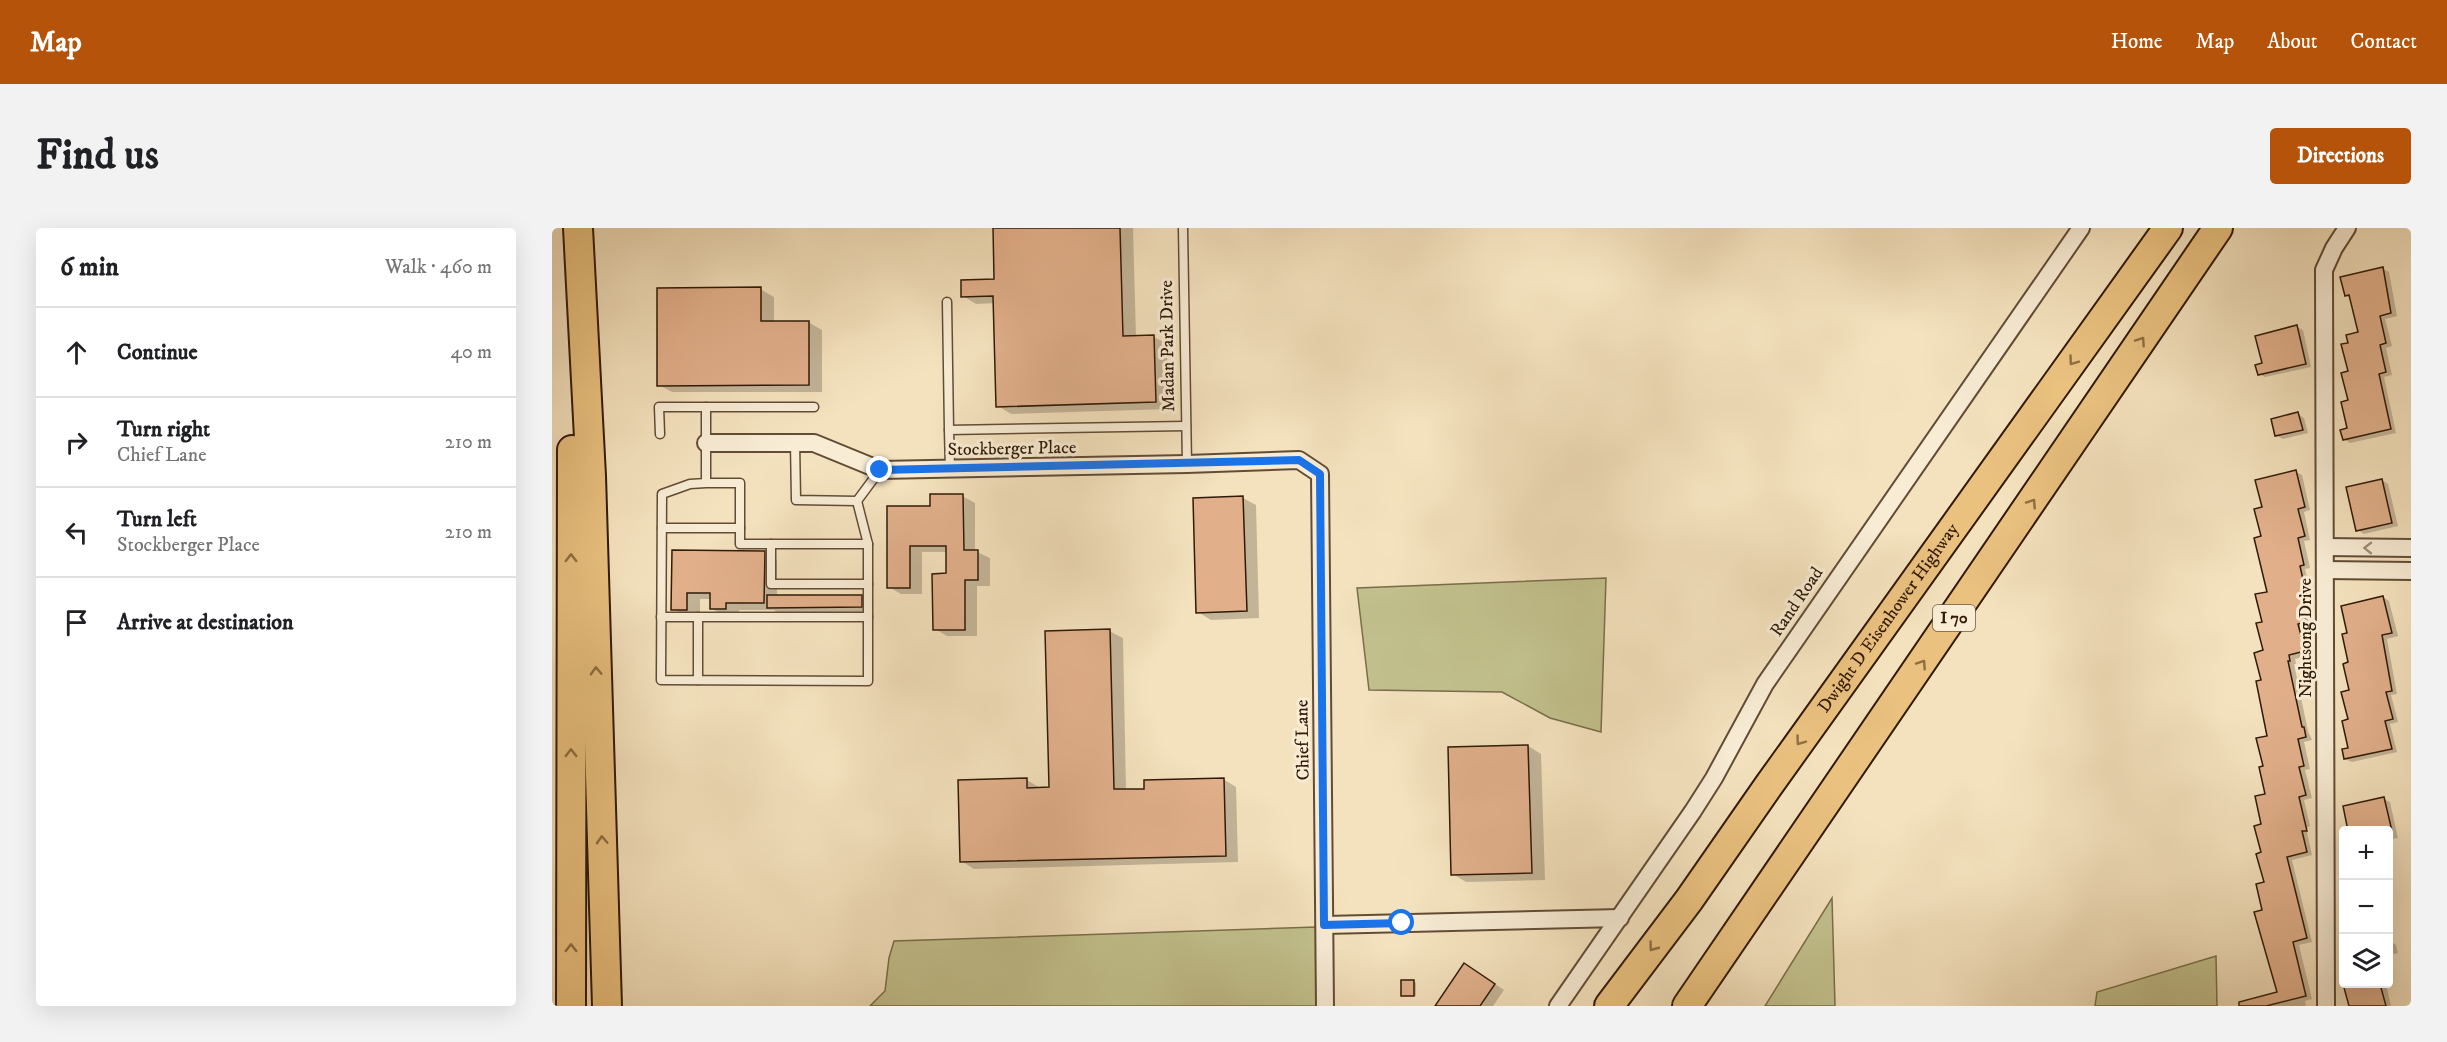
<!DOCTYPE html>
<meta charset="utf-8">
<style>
:root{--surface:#fff;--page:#f2f2f2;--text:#202124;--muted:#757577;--line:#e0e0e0;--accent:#b45309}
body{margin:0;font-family:"IM FELL DW Pica",serif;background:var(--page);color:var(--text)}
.controls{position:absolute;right:18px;bottom:18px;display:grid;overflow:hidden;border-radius:6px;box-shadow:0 6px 24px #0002}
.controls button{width:54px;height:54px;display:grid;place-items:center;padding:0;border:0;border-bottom:2px solid var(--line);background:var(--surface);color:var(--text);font:30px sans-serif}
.stop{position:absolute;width:18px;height:18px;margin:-14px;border:4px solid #1a73e8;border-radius:50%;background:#fff}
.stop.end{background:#1a73e8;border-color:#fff;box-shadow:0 2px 6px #0008}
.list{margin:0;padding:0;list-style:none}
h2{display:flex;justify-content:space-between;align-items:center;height:78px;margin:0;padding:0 24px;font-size:26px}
h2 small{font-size:20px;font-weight:400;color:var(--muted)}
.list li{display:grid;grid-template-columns:39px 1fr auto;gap:18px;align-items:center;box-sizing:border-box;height:90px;padding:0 24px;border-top:2px solid var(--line)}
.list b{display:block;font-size:22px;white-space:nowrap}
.list p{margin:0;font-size:20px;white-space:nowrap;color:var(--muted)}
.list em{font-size:20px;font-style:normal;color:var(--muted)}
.icon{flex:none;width:33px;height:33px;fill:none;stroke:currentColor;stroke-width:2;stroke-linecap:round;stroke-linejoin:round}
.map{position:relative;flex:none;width:1859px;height:778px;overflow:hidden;border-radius:6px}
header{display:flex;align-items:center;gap:36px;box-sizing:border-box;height:84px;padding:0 30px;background:var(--accent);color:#fff}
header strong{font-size:28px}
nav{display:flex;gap:33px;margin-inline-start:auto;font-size:21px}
.intro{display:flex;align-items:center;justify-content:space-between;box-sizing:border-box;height:144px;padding:0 36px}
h1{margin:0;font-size:42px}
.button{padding:15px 27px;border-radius:6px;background:var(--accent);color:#fff;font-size:21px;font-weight:700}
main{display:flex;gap:36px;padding:0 36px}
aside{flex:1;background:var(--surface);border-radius:6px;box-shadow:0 6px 24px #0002}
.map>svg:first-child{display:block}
</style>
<header>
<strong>Map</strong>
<nav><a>Home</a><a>Map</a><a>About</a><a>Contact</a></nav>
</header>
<div class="intro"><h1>Find us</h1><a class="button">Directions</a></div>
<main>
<aside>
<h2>6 min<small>Walk · 460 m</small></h2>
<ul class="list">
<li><svg class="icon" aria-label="ahead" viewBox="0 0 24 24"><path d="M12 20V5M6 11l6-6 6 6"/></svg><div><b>Continue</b></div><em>40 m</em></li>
<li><svg class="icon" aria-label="right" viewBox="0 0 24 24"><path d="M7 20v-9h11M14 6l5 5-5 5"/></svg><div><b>Turn right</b><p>Chief Lane</p></div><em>210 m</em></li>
<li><svg class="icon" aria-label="left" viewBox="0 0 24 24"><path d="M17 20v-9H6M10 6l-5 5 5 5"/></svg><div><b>Turn left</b><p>Stockberger Place</p></div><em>210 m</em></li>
<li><svg class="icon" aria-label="arrive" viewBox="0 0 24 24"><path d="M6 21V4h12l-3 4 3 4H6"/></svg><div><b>Arrive at destination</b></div></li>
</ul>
</aside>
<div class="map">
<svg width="1859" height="778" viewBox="0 0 1859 778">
<rect width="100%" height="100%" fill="#f4e2be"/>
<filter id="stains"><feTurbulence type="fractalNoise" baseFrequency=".00333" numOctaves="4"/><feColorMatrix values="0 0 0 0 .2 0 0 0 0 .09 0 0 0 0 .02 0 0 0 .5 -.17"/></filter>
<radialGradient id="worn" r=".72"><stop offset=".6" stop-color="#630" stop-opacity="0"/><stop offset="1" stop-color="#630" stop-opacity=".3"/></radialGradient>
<!-- green -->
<g fill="#c2c18d" stroke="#7a6e4a" stroke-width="1.5">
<polygon points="1054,350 1049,504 998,490 950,464 817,462 805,360"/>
<polygon points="1280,670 1283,778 1213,778"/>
<polygon points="764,699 769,778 318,778 333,763 337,730 342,713"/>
<polygon points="1664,728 1665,778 1543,778 1545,764"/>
</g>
<!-- shadow -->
<g fill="#0003">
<polygon points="443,0 581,0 584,109 602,109 615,116 617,181 459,186 446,178 443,75 424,76 411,68 444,52"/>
<polygon points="1831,41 1837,44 1845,88 1833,91 1840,118 1834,120 1840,147 1832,149 1844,205 1798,215 1792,211 1797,201 1798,116 1808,106 1799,70 1794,67"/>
<polygon points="208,61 222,69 222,94 256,94 270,102 270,164 120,164 107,157"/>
<polygon points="1745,99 1751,102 1759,139 1713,149 1707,146 1712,136"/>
<polygon points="1746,186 1752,190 1756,205 1731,211 1725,208"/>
<polygon points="1744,244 1750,247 1758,282 1752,284 1758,312 1752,313 1758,340 1753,341 1760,369 1753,370 1760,397 1752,399 1758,427 1743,431 1744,436 1742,436 1756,503 1760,512 1752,514 1758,541 1753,542 1760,570 1752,572 1758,598 1754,600 1760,627 1740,632 1760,714 1747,717 1760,771 1753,773 1754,778 1707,778 1726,766 1712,683 1713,655 1711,597 1715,567 1716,509 1710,453 1711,395 1716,365 1711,309 1712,280"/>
<polygon points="1830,252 1836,256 1846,298 1812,306 1806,302"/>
<polygon points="410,268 423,275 423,323 438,330 438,358 425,358 425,408 395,408 383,401 396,347 396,324 370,324 370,366 349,366 337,359 337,280 380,280"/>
<polygon points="691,270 704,277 707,390 659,392 646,384"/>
<polygon points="121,324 212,325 225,332 225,368 309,368 319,374 319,384 226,385 222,382 187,382 187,388 172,388 159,380 159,371 148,371 148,389 134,388 121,381"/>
<polygon points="1831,369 1837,373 1846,408 1835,411 1845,466 1839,467 1846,494 1838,496 1845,524 1800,534 1793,531 1798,521 1797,406"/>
<polygon points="557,403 571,410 574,563 593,562 671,551 684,559 686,634 422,641 409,633 475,552 488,560 498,561"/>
<polygon points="976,518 989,526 993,652 914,654 901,646"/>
<polygon points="1831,571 1838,574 1846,610 1836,612"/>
<polygon points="1838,713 1844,717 1846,725 1836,727"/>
<polygon points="1836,737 1841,754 1836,755"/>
<polygon points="922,742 952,762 941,778 885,778"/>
<polygon points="861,753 864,755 864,768 850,767"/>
<polygon points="1793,756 1834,756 1839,778 1798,778"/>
</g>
<!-- building -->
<g fill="#e1b08b" stroke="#311a07" stroke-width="1.5">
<polygon points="441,0 568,0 571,108 602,107 604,174 444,179 441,68 409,69 409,52 442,51"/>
<polygon points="1831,39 1839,85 1828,88 1834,115 1828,117 1834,144 1827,146 1839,201 1791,212 1788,202 1795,200 1789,174 1796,172 1789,145 1796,143 1789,116 1796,115 1794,107 1806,104 1797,67 1793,68 1788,49"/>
<polygon points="209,59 209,93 257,93 257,157 105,158 105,60"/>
<polygon points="1745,97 1754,136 1706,147 1703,137 1710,135 1703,108"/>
<polygon points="1746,184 1751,202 1723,208 1719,191"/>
<polygon points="1744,242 1753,279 1746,281 1753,308 1746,310 1752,337 1748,338 1754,365 1748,367 1754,394 1746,396 1753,423 1737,427 1738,433 1736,433 1750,499 1752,499 1754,509 1746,511 1752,538 1747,539 1754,567 1747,569 1755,603 1750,603 1755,624 1735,629 1755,710 1741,714 1754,768 1714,778 1687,778 1687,774 1725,764 1702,684 1710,682 1704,656 1712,654 1704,626 1709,624 1702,598 1709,596 1703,568 1713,566 1707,539 1711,538 1704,510 1715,508 1704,453 1709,452 1702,425 1711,422 1704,395 1710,394 1703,366 1715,364 1702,310 1709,308 1702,281 1710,279 1703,252"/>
<polygon points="1830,251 1840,295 1804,303 1794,259"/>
<polygon points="378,266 411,266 412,322 426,322 426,352 413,352 413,402 381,402 380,346 394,345 394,318 358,318 358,360 335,360 335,278 378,278"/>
<polygon points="691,268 695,383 644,385 641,270"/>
<polygon points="120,322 213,323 212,375 174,375 174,381 158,381 158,365 135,365 135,382 119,382"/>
<polygon points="215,367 310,367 310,379 215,380"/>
<polygon points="1831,368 1840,405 1830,407 1840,463 1834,464 1841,491 1833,493 1840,521 1792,531 1790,521 1796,520 1790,493 1796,491 1789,464 1797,462 1791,436 1796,434 1790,406 1795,405 1789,378"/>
<polygon points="558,401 562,561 592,561 592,552 672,550 674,628 408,634 406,552 475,550 475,560 497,559 493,403"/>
<polygon points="976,517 980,645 899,647 896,519"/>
<polygon points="1832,569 1840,603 1796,603 1791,578"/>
<polygon points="912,735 943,756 928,778 883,778"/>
<rect x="849" y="752" width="13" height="16"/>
<polygon points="1791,756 1828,756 1834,778 1797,778"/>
</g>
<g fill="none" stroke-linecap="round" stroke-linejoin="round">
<!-- lane casing -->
<g stroke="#624c35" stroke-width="11">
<g id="lane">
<polyline points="631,0 635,236"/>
<polyline points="395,74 397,202"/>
<polyline points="154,179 154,255 138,256 110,266 109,452 316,453 316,316 188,316 188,255 154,255"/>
<polyline points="108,206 107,179 262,179"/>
<polyline points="243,214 244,272 305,273 328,242"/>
<polyline points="398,241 397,202 634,198"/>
<polyline points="305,273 316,316"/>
<polyline points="110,300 188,300"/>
<polyline points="219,316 219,356 316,356"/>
<polyline points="109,389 316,389"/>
<polyline points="146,452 146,389"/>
</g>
</g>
<!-- street casing -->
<g stroke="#624c35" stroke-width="20">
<g id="street">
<polyline points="154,215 262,215 328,242 635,236 747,232 768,246 773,778"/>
<polyline points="1773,319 1859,320"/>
<polyline points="1773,342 1859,343"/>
<polyline points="773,697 1068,690"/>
<polyline points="1006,778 1141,583 1162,550 1213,456 1529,0"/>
<polyline points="1774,778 1772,42 1782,20 1795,0"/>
</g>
</g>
<!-- highway casing -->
<g stroke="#311a07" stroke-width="32">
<g id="highway">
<polyline points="26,0 39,248 55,778"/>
<polyline points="19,778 20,222"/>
<path id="s1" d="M1057 778 1137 672 1217 557 1616 0"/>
<polyline points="1135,778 1666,0"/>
</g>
</g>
<!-- lane -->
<use href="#lane" stroke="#f8ecd5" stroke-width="8"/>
<!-- street -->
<use href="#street" stroke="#f8ecd5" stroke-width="16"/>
<!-- highway -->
<use href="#highway" stroke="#eac17f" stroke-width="28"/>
</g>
<!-- one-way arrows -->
<defs><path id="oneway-chevron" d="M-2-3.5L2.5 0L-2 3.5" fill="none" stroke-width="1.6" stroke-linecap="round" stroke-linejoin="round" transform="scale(1.5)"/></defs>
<g stroke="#8e6e43">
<use href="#oneway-chevron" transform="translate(1589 113) rotate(-56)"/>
<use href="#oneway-chevron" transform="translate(1521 133) rotate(126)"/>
<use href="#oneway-chevron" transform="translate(1480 275) rotate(-56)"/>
<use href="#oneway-chevron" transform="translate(19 330) rotate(-90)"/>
<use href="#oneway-chevron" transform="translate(1370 436) rotate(-56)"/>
<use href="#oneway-chevron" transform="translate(44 443) rotate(-92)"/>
<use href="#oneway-chevron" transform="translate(1248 513) rotate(126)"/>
<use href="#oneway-chevron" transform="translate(19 525) rotate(-90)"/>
<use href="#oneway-chevron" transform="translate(50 612) rotate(-93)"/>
<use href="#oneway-chevron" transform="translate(1101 719) rotate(127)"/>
<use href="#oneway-chevron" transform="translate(19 720) rotate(-90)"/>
</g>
<use stroke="#9e8e78" href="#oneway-chevron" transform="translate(1816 320) rotate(-179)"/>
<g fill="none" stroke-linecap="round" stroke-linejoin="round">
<!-- route -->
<polyline stroke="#1a73e8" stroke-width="8" points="328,242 747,232 768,246 772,697 850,695"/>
</g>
<g text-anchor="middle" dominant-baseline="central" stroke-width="6" stroke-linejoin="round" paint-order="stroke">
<!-- shield labels -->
<rect fill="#f8ecd5" stroke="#6d5945" stroke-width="1.5" x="1381" y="377" width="42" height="26" rx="4.5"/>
<g font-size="16" font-weight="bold" fill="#311a07">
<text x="1402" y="390">I 70</text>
</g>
<!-- street labels -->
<g font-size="18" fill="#311a07" stroke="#f8ecd5">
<text transform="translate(616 118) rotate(-91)">Madan Park Drive</text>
<text transform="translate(460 221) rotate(-1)">Stockberger Place</text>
<text transform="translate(1245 374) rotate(-56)">Rand Road</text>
<text stroke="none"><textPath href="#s1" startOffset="478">Dwight D Eisenhower Highway</textPath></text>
<text transform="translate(1754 410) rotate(-90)">Nightsong Drive</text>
<text transform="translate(751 512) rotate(-91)">Chief Lane</text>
</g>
</g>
<rect width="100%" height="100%" filter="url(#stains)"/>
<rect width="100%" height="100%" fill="url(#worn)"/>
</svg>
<div class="controls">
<button>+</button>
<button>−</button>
<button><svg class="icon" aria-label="layers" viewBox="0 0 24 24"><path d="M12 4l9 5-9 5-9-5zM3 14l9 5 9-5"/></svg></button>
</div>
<div class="stop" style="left:850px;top:695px"></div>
<div class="stop end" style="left:328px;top:242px"></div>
</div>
</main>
